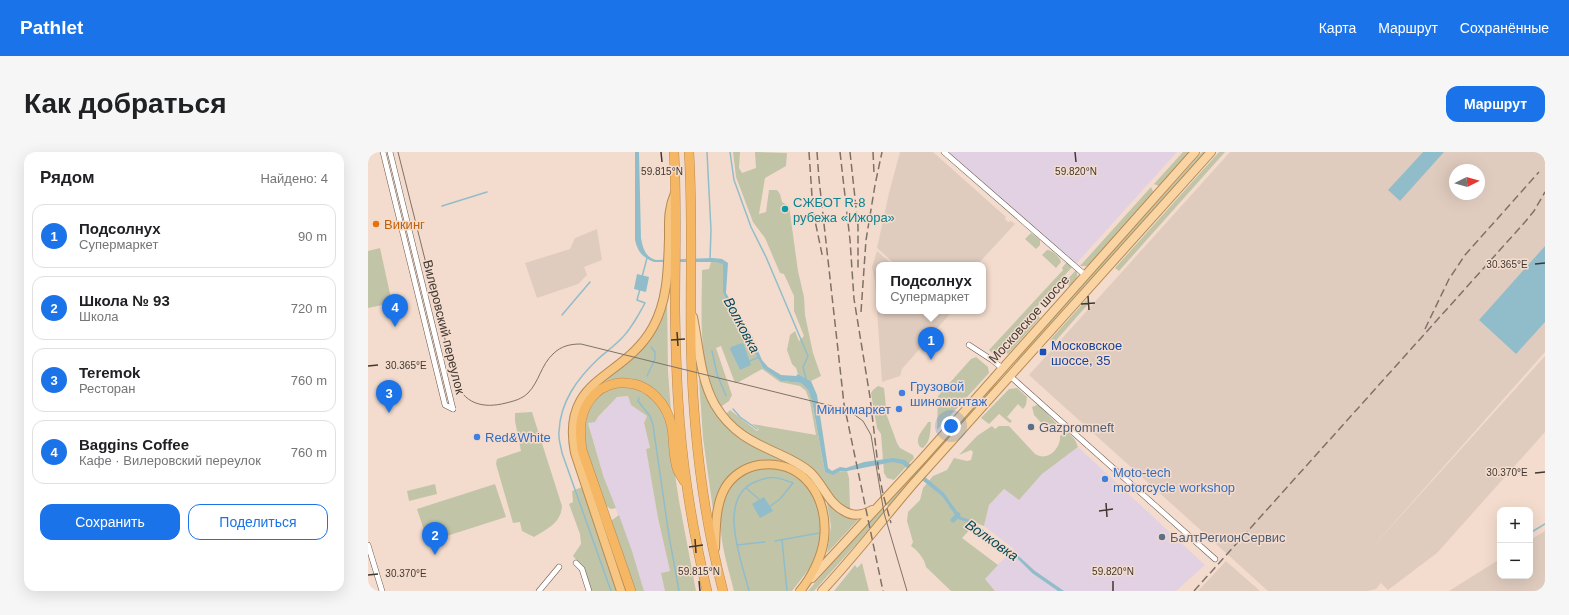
<!DOCTYPE html>
<html lang="ru">
<meta charset="utf-8">
<style>
:root{--surface:#fff;--page:#f6f6f6;--text:#202124;--muted:#757577;--line:#e0e0e0;--accent:#1a73e8}
body{margin:0;font-family:Arial,sans-serif;background:var(--page);color:var(--text)}
.controls{position:absolute;right:12px;bottom:12px;display:grid;overflow:hidden;border-radius:8px;box-shadow:0 4px 16px #0002}
.controls button{width:36px;height:36px;display:grid;place-items:center;padding:0;border:0;border-bottom:1px solid var(--line);background:var(--surface);color:var(--text);font:20px sans-serif}
.compass{position:absolute;left:1081px;top:12px;width:36px;height:36px;border-radius:50%;background:var(--surface);box-shadow:0 4px 16px #0002;rotate:85deg}
.you{position:absolute;left:583px;top:274px;width:14px;height:14px;margin:-10px;border:3px solid #fff;border-radius:50%;background:#1a73e8;box-shadow:0 0 0 6px #1a73e833}
.badge{display:grid;place-items:center;width:26px;height:26px;border-radius:50%;background:var(--accent);color:#fff;font-size:13px;font-weight:700}
.pin{position:absolute;translate:-50% -33px;filter:drop-shadow(0 1px 2px #0008)}
.pin::after{content:'';position:absolute;top:21px;width:14px;height:12px;background:inherit;clip-path:polygon(0 0,100% 0,50% 100%)}
.popup{position:absolute;left:508px;top:110px;width:110px;height:52px;box-sizing:border-box;display:grid;place-content:center;border-radius:8px;background:var(--surface);filter:drop-shadow(0 1px 3px #0005);font-size:13px;white-space:nowrap;color:var(--muted)}
.popup b{font-size:15px;color:var(--text)}
.popup::after{content:'';position:absolute;left:50%;top:100%;margin-left:-8px;border:8px solid transparent;border-top-color:var(--surface)}
.list{margin:0;padding:0;list-style:none}
h2{display:flex;justify-content:space-between;align-items:center;height:52px;margin:0;padding:0 16px;font-size:17px}
h2 small{font-size:13px;font-weight:400;color:var(--muted)}
.list li{display:grid;grid-template-columns:26px 1fr auto;gap:12px;align-items:center;box-sizing:border-box;height:64px;margin:0 8px 8px;padding:0 8px;border:1px solid var(--line);border-radius:12px}
.list b{display:block;font-size:15px;white-space:nowrap}
.list p{margin:0;font-size:13px;white-space:nowrap;color:var(--muted)}
.list em{font-size:13px;font-style:normal;color:var(--muted)}
.actions{display:flex;gap:8px;padding:12px 16px}
.actions a{flex:1;padding:9px 0;border:1px solid var(--accent);border-radius:12px;text-align:center;font-size:14px;color:var(--accent)}
.actions .main{background:var(--accent);color:#fff}
.map{position:relative;flex:none;width:1177px;height:439px;overflow:hidden;border-radius:12px}
header{display:flex;align-items:center;gap:24px;box-sizing:border-box;height:56px;padding:0 20px;background:var(--accent);color:#fff}
header strong{font-size:19px}
nav{display:flex;gap:22px;margin-inline-start:auto;font-size:14px}
.intro{display:flex;align-items:center;justify-content:space-between;box-sizing:border-box;height:96px;padding:0 24px}
h1{margin:0;font-size:28px}
.button{padding:10px 18px;border-radius:12px;background:var(--accent);color:#fff;font-size:14px;font-weight:700}
main{display:flex;gap:24px;padding:0 24px}
aside{flex:1;background:var(--surface);border-radius:12px;box-shadow:0 4px 16px #0002}
.map>svg:first-child{display:block}
</style>
<header>
<strong>Pathlet</strong>
<nav><a>Карта</a><a>Маршрут</a><a>Сохранённые</a></nav>
</header>
<div class="intro"><h1>Как добраться</h1><a class="button">Маршрут</a></div>
<main>
<aside>
<h2>Рядом<small>Найдено: 4</small></h2>
<ul class="list">
<li><span class="badge">1</span><div><b>Подсолнух</b><p>Супермаркет</p></div><em>90 m</em></li>
<li><span class="badge">2</span><div><b>Школа № 93</b><p>Школа</p></div><em>720 m</em></li>
<li><span class="badge">3</span><div><b>Teremok</b><p>Ресторан</p></div><em>760 m</em></li>
<li><span class="badge">4</span><div><b>Baggins Coffee</b><p>Кафе · Вилеровский переулок</p></div><em>760 m</em></li>
</ul>
<div class="actions"><a class="main">Сохранить</a><a>Поделиться</a></div>
</aside>
<div class="map">
<svg width="1177" height="439" viewBox="0 0 1177 439">
<rect width="100%" height="100%" fill="#f3dccd"/>
<!-- commercial -->
<g fill="#e2d1e2">
<polygon points="580,0 809,0 707,113"/>
<polygon points="260,244 263,253 279,264 276,271 282,296 278,297 290,366 302,419 293,421 297,439 276,439 264,399 236,326 220,270 227,269 249,245"/>
<polygon points="710,295 837,413 808,439 627,439 617,427 618,424 646,397 616,374 621,353 636,337 651,348 674,322"/>
</g>
<!-- industrial -->
<g fill="#e0ccbf" fill-rule="evenodd">
<polygon points="532,0 565,0 638,65 637,67 640,70 643,69 647,72 609,113 528,113 509,96 521,41"/>
<path d="M862 0H1177V200L1001 399 1177 204V280L1069 401 1020 438 1013 431 1008 437 999 439H900L661 223ZM1087 18H1111V42H1087Z"/>
<polygon points="229,77 234,108 216,115 219,123 210,132 169,146 157,111 202,97 207,86"/>
<polygon points="509,99 525,113 511,113 511,159 577,159 581,163 534,217 532,224 514,230 507,129 504,115"/>
<polygon points="1177,379 1177,439 1081,439 1132,407 1132,424 1162,424 1162,388"/>
<polygon points="858,409 859,410 892,439 830,439"/>
</g>
<!-- green -->
<g fill="#c2c4a8">
<polygon points="365,0 372,0 371,16 374,21 388,16 387,0 419,1 418,14 397,26 391,62 398,60 401,38 409,38 412,42 414,50 421,54 430,119 436,145 437,163 445,201 453,224 443,229 430,222 428,216 424,212 419,198 422,183 427,179 431,189 436,184 426,159 426,144 416,122 412,121 397,86 385,70 368,25"/>
<polygon points="815,0 821,0 791,34 786,32"/>
<polygon points="834,0 837,0 649,209 647,207"/>
<polygon points="851,0 857,0 751,119 747,116"/>
<polygon points="783,35 786,41 720,114 712,114"/>
<polygon points="663,81 672,88 672,93 668,97 657,87"/>
<polygon points="12,96 24,151 0,156 0,99"/>
<path d="M679 98C684 98 692 105 693 110L688 116 674 103Z"/>
<path d="M343 110H353L355 112V141L395 216 413 229 433 231 440 238 444 249 457 320 479 319 481 326 482 356 484 359 472 353 448 321 375 280 358 262 362 258 389 279 391 277 384 272 448 283 442 250 438 239 432 234 412 230 394 217 371 230 367 231 353 194 348 196 364 243 361 249 354 254 352 253C329 213 334 163 334 118L341 117Z"/>
<polygon points="698,111 701,111 705,114 626,203 621,198 695,118 694,116"/>
<path d="M708 118C712 125 706 129 702 134L697 130Z"/>
<path d="M299 146 300 220 303 259C283 231 269 219 233 230L265 202Z"/>
<polygon points="718,148 721,151 685,192 682,188"/>
<polygon points="668,162 672,166 640,202 636,199"/>
<polygon points="608,205 620,215 621,221 569,278 570,244 603,207"/>
<polygon points="331,228 332,228 354,268 420,309 400,308 389,310 373,317 345,358 335,286"/>
<polygon points="628,230 629,232 520,355 519,351"/>
<polygon points="255,233 278,240 298,263 311,349 328,439 297,439 293,421 302,419 290,366 278,297 282,296 276,271 279,264 263,253 260,244 249,245 230,265 227,270 220,271 236,326 248,356 243,357 238,354 219,303 214,284 220,255 232,241 243,236"/>
<polygon points="510,234 516,236 519,264 529,291 532,296 545,303 546,306 526,328 519,326 516,321 513,282 509,276 503,241 505,238"/>
<polygon points="649,236 659,245 658,253 655,257 650,252 639,265 644,269 642,271 631,262 621,272 613,266 641,237"/>
<polygon points="669,253 672,254 688,271 689,278 680,278 666,263 664,255"/>
<path d="M164 260 194 354C193 371 179 377 166 385L154 379 152 370 145 371 128 312 129 307 153 299 147 269V261Z"/>
<path d="M560 270H563C562 280 563 289 555 296L552 295C546 285 555 279 560 270Z"/>
<path d="M624 274 627 277 631 274H641L667 302C679 310 693 297 692 284L699 279 707 288 710 295 674 322 651 348 636 337 621 353 616 374 608 371 594 386 630 413 617 427 627 439H583L558 415C557 407 549 398 543 394L545 390 539 369 540 360 552 348 555 336 565 324 579 318 586 306 599 309 603 308 605 300 603 298 591 303 609 284Z"/>
<path d="M397 314 428 322 443 337 450 355 454 383 447 409 424 439H366C358 406 344 371 360 339 364 332 370 325 377 321 383 318 391 316 397 314Z"/>
<polygon points="67,332 69,342 41,349 39,339"/>
<polygon points="127,332 138,365 60,390 49,357"/>
<polygon points="214,335 250,439 224,439 214,414 205,404 213,392 212,382 201,352 205,350 204,339"/>
<polygon points="458,346 474,363 490,368 459,401 463,374"/>
<polygon points="515,354 517,359 508,370 446,439 440,439 487,384"/>
<polygon points="251,363 264,399 276,439 266,439 244,372 244,368"/>
<polygon points="494,411 501,439 466,439 487,413 489,416"/>
</g>
<!-- water -->
<g fill="#91bdca">
<path d="M267 0H271L273 86C275 96 277 105 288 108L345 106 354 107 360 111 358 141 385 186 390 199 394 208 400 215 413 223 428 224 430 222 443 229 449 243 460 316 464 319 472 315 478 316 496 310 525 306 537 308 576 341 593 365 603 368 640 398 645 399 667 419 696 439H690L664 421 644 401 639 400 619 385 602 371 590 367 574 344 534 312 525 310 479 319H472L465 323 457 320 444 249 440 238 433 231 413 229 395 216 355 141V112L348 110H286C274 105 270 100 267 88Z"/>
<polygon points="1055,0 1076,0 1032,49 1020,38"/>
<polygon points="1177,94 1177,170 1148,202 1111,168"/>
<polygon points="269,122 281,125 278,140 266,137"/>
<polygon points="374,191 376,193 383,213 372,218 362,197 363,195"/>
<polygon points="396,345 405,359 392,366 384,352"/>
</g>
<g fill="none" stroke-linecap="round" stroke-linejoin="round">
<!-- stream -->
<g stroke="#91bdca" stroke-width="1.5">
<polyline points="339,0 343,78 342,108"/>
<polyline points="362,0 366,28 383,75 398,105 440,204 435,215 438,227"/>
<polyline points="74,54 119,40"/>
<polyline points="274,125 279,106"/>
<polyline points="194,163 222,130"/>
<polyline points="344,199 349,222 358,244"/>
<polyline points="382,209 391,205"/>
<polyline points="279,224 287,207 287,200 283,195"/>
<polyline points="271,246 270,249 282,264 285,273 301,384 311,439"/>
<polyline points="365,257 372,265 389,277"/>
<polyline points="378,336 392,348"/>
<polyline points="1162,381 1177,372"/>
<polyline points="414,388 419,439"/>
<polyline points="407,389 451,381"/>
<polyline points="369,393 397,390"/>
<path d="M243 439 194 301C193 294 190 287 191 280 192 250 209 227 230 207 238 200 246 194 253 187 263 177 270 164 277 151L269 148 272 137"/>
<path d="M381 439C374 410 348 346 387 330 403 323 410 325 425 331L412 347 401 355"/>
</g>
<!-- canal -->
<polyline stroke="#91bdca" stroke-width="5" points="585,368 590,363"/>
<!-- minor casing -->
<g stroke="#6a5649" stroke-width="6">
<g id="minor">
<polyline points="15,0 77,253 85,257"/>
<polyline points="22,0 85,257"/>
<polyline points="576,0 717,123"/>
<polyline points="601,193 624,208 634,216"/>
<polyline points="642,224 847,407"/>
<polyline points="0,393 14,439"/>
<polyline points="208,411 214,417 221,439"/>
<polyline points="171,439 191,415"/>
</g>
</g>
<!-- primary casing -->
<g stroke="#b68a52" stroke-width="10">
<g id="primary">
<path d="M325 165C331 194 332 227 347 253 363 280 384 290 411 302 422 307 433 312 442 320 455 332 460 351 476 359 485 365 495 363 504 358"/>
<polyline points="444,426 555,306 827,0"/>
<path d="M454 439C486 405 515 367 546 331 645 221 744 110 843 0"/>
</g>
</g>
<!-- trunk casing -->
<g stroke="#b68a52" stroke-width="10">
<g id="trunk">
<path d="M347 396C348 376 347 354 357 336 364 324 377 315 391 313 436 307 461 346 456 387 454 405 443 426 432 439"/>
<path d="M253 439 207 301C192 224 256 228 285 175 300 148 300 116 301 86 301 69 300 57 307 41"/>
</g>
</g>
<!-- motorway casing -->
<g stroke="#b68a52" stroke-width="10">
<g id="motorway">
<path d="M306 0C309 52 307 105 307 157 308 216 310 277 319 335 324 370 331 405 339 439"/>
<path d="M321 0C325 64 322 129 323 194 325 276 334 359 355 439"/>
<path d="M263 439 214 298C211 277 211 258 227 242 235 234 247 230 258 231 282 232 300 253 304 276 306 289 305 303 309 316 310 320 314 325 316 329"/>
</g>
</g>
<!-- minor -->
<use href="#minor" stroke="#fff" stroke-width="5"/>
<!-- primary -->
<use href="#primary" stroke="#fad4a2" stroke-width="8"/>
<!-- trunk -->
<use href="#trunk" stroke="#f8c683" stroke-width="8"/>
<!-- motorway -->
<use href="#motorway" stroke="#f6b764" stroke-width="9"/>
<!-- tram -->
<path stroke="#7f7168" stroke-width="1" d="M30 0 87 227C95 252 115 257 138 251 146 249 154 247 160 241 171 230 173 213 185 202 193 194 202 192 213 192L480 258 495 269 503 283 516 361 539 439"/>
<!-- rail -->
<g stroke="#7f7168" stroke-width="1.5" stroke-dasharray="8 4" stroke-linecap="butt">
<polyline points="441,0 445,59 455,107"/>
<polyline points="449,0 451,27 476,252 515,439"/>
<polyline points="472,0 482,88 486,147 502,245 511,322 515,342 523,371"/>
<polyline points="482,0 490,74 490,119"/>
<polyline points="505,0 506,21"/>
<polyline points="493,160 498,88 507,33 514,0"/>
<polyline points="1057,177 1081,127 1097,103 1171,20"/>
<polyline points="826,439 1157,70 1166,59 1177,40"/>
</g>
</g>
<!-- ticks -->
<path fill="none" stroke="#403731" stroke-width="1.5" d="M293 0 294 10M707 0 708 10M1167 112 1177 111M720 144 721 158M713 152 727 151M309 180 310 194M303 188 317 187M0 214 10 213M1167 321 1177 320M738 351 739 365M731 359 745 357M327 387 328 401M321 395 335 393M0 423 10 422M331 429 332 439M745 429V439"/>
<!-- markers -->
<circle fill="#0f9aa8" stroke="#f3dccd" stroke-width="1.5" cx="417" cy="57" r="4"/>
<circle fill="#e8710a" stroke="#f3dccd" stroke-width="1.5" cx="8" cy="72" r="4"/>
<rect fill="#1a4fb4" stroke="#f3dccd" stroke-width="1.5" x="671" y="196" width="8" height="8" rx="2"/>
<g fill="#3f7fe0" stroke="#f3dccd" stroke-width="1.5">
<circle cx="534" cy="241" r="4"/>
<circle cx="531" cy="257" r="4"/>
<circle cx="109" cy="285" r="4"/>
<circle cx="737" cy="327" r="4"/>
</g>
<g fill="#5c6f8a" stroke="#f3dccd" stroke-width="1.5">
<circle cx="663" cy="275" r="4"/>
<circle cx="794" cy="385" r="4"/>
</g>
<g text-anchor="middle" dominant-baseline="central" stroke-width="3" stroke-linejoin="round" paint-order="stroke">
<!-- culture labels -->
<g font-size="13" fill="#0d838f" stroke="#f3dccd" text-anchor="start">
<text x="425" y="50">СЖБОТ R-8<tspan x="425" dy="15">рубежа «Ижора»</tspan></text>
</g>
<!-- food labels -->
<g font-size="13" fill="#c56008" stroke="#f3dccd" text-anchor="start">
<text x="16" y="72">Викинг</text>
</g>
<!-- street labels -->
<g font-size="13" fill="#403731" stroke="#f3dccd">
<text transform="translate(661 167) rotate(-48)">Московское шоссе</text>
<text transform="translate(76 175) rotate(76)">Вилеровский переулок</text>
</g>
<!-- transit labels -->
<g font-size="13" fill="#164399" stroke="#f3dccd" text-anchor="start">
<text x="683" y="193">Московское<tspan x="683" dy="15">шоссе, 35</tspan></text>
</g>
<!-- shop labels -->
<g font-size="13" fill="#366cbe" stroke="#f3dccd" text-anchor="start">
<text x="542" y="234">Грузовой<tspan x="542" dy="15">шиномонтаж</tspan></text>
<text x="523" y="257" text-anchor="end">Минимаркет</text>
<text x="117" y="285">Red&amp;White</text>
<text x="745" y="320">Moto-tech<tspan x="745" dy="15">motorcycle workshop</tspan></text>
</g>
<!-- service labels -->
<g font-size="13" fill="#4e5e75" stroke="#f3dccd" text-anchor="start">
<text x="671" y="275">Gazpromneft</text>
<text x="802" y="385">БалтРегионСервис</text>
</g>
<!-- water labels -->
<g font-size="14" font-style="italic" fill="#054756" stroke="#f3dccd">
<text transform="translate(374 173) rotate(62)">Волковка</text>
<text transform="translate(624 388) rotate(35)">Волковка</text>
</g>
</g>
<g font-size="10" text-anchor="middle" fill="#403731" stroke="#f3dccd" stroke-width="3" stroke-linejoin="round" paint-order="stroke">
<text x="294" y="23">59.815°N</text>
<text x="708" y="23">59.820°N</text>
<text x="1139" y="116">30.365°E</text>
<text x="38" y="217">30.365°E</text>
<text x="1139" y="324">30.370°E</text>
<text x="331" y="423">59.815°N</text>
<text x="745" y="423">59.820°N</text>
<text x="38" y="425">30.370°E</text>
</g>
</svg>
<div class="controls">
<button>+</button>
<button>−</button>
</div>
<svg class="compass" viewBox="-18 -18 36 36"><path d="M0-13l5 13h-10z" fill="#e53935"/><path d="M0 13l5-13h-10z" fill="#757577"/></svg>
<div class="you"></div>
<div class="pin badge" style="left:563px;top:208px">1</div>
<div class="popup"><b>Подсолнух</b>Супермаркет</div>
<div class="pin badge" style="left:67px;top:403px">2</div>
<div class="pin badge" style="left:21px;top:261px">3</div>
<div class="pin badge" style="left:27px;top:175px">4</div>
</div>
</main>
